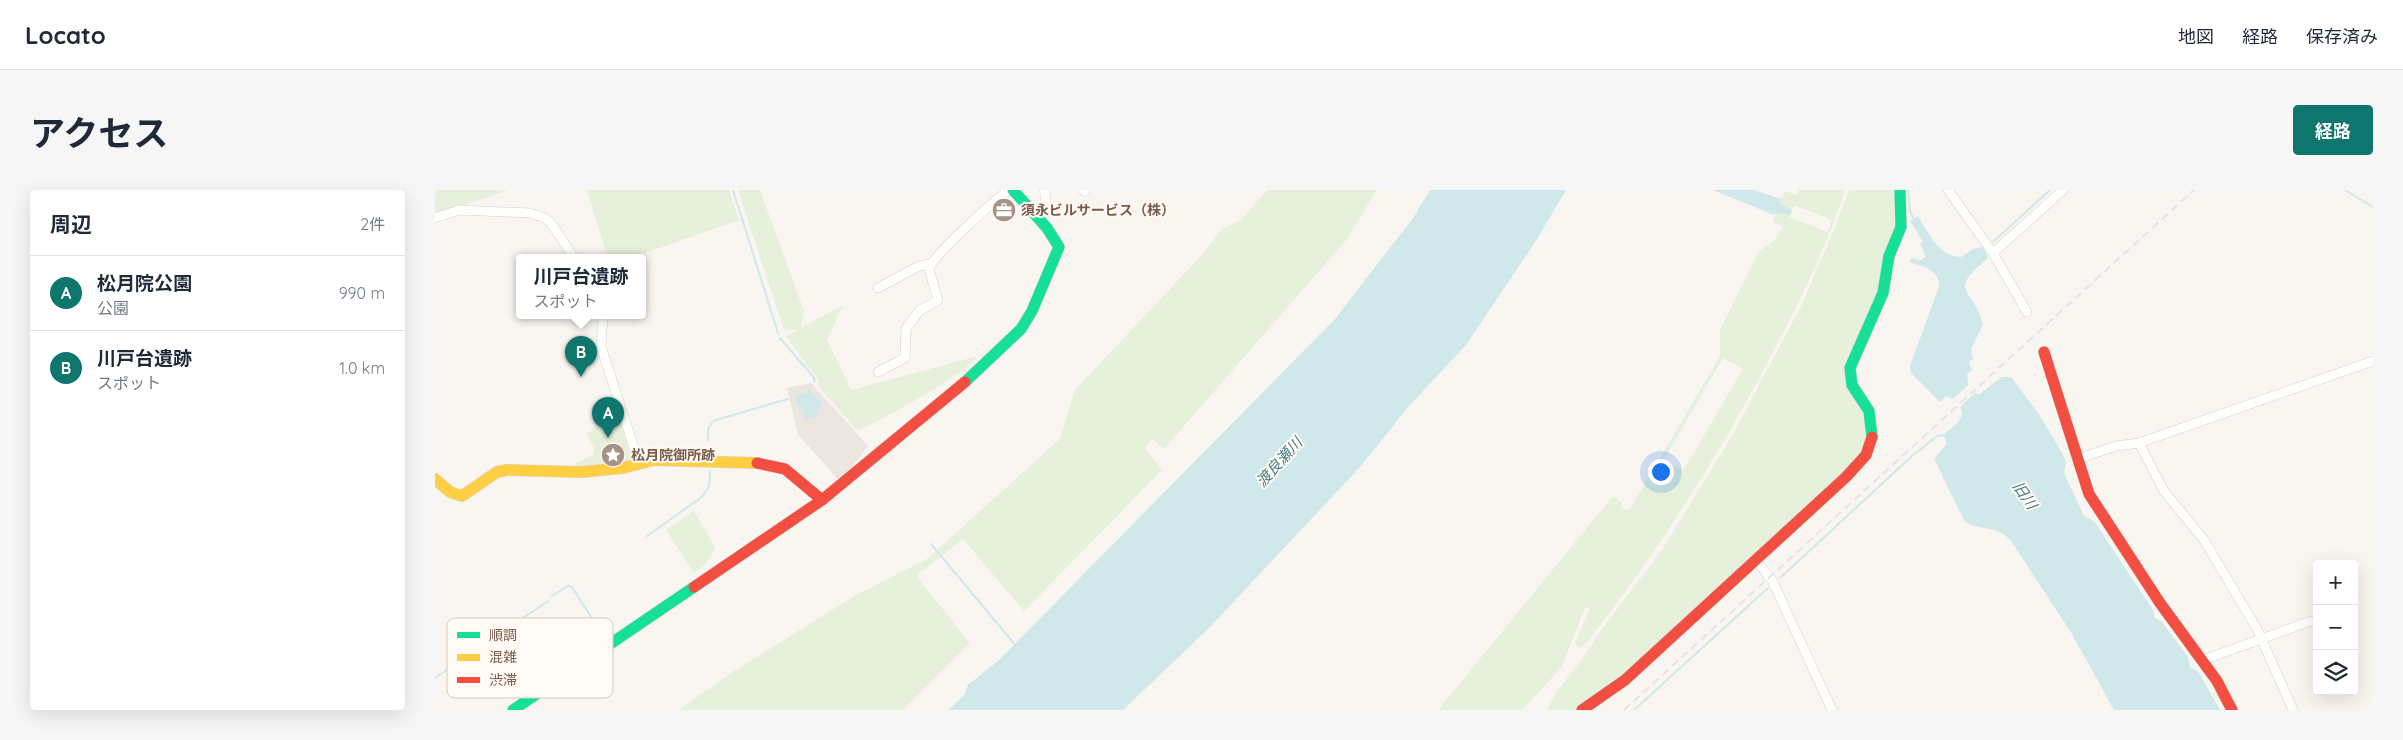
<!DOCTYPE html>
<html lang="ja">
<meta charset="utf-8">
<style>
:root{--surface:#fff;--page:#f6f6f7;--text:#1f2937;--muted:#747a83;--line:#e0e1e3;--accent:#0f766e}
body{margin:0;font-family:Quicksand,"Noto Sans JP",sans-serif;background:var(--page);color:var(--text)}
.controls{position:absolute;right:15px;bottom:15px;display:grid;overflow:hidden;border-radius:5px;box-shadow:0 5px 20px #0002}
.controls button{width:45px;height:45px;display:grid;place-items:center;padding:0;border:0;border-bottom:1px solid var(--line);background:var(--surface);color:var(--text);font:25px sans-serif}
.you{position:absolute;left:1225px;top:281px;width:18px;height:18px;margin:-12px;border:4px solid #fff;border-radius:50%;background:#1a73e8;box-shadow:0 0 0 8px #1a73e833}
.badge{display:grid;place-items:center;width:32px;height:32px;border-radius:50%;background:var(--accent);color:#fff;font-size:16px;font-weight:700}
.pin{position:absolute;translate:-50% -41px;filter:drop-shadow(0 1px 2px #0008)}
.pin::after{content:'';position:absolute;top:26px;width:18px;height:15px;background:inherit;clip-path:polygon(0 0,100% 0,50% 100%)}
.popup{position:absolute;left:81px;top:64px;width:130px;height:65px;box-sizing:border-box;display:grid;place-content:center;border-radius:5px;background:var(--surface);filter:drop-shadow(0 1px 4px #0005);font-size:16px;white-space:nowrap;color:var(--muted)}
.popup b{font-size:19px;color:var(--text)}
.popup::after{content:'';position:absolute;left:50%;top:100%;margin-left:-10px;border:10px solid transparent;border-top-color:var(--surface)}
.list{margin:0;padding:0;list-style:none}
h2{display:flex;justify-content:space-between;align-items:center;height:65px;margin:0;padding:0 20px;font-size:21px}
h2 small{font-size:16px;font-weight:400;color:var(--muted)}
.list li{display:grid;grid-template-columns:32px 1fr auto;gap:15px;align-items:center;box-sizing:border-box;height:75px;padding:0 20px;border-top:1px solid var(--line)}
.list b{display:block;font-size:19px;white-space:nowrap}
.list p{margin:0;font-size:16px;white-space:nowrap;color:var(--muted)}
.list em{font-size:16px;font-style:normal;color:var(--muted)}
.icon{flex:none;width:28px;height:28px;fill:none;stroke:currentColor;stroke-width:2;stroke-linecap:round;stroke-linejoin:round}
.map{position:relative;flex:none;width:1938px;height:520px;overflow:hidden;border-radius:5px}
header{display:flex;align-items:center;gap:30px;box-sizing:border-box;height:70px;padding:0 25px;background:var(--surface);border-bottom:1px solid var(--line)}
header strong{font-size:24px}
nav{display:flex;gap:28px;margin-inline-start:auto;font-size:18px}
.intro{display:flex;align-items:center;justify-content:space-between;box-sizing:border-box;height:120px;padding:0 30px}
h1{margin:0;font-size:35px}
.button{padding:12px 22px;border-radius:5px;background:var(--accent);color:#fff;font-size:18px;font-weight:700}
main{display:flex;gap:30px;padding:0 30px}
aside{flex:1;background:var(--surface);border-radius:5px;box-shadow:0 5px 20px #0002}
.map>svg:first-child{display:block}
</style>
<header>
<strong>Locato</strong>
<nav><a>地図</a><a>経路</a><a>保存済み</a></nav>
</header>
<div class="intro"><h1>アクセス</h1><a class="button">経路</a></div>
<main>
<aside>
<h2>周辺<small>2件</small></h2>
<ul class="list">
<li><span class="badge">A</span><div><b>松月院公園</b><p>公園</p></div><em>990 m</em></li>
<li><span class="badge">B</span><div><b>川戸台遺跡</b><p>スポット</p></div><em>1.0 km</em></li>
</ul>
</aside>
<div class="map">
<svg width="1938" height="520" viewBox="0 0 1938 520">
<rect width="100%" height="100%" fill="#f9f5f0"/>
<!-- industrial -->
<polygon fill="#ede5e0" points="376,193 433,256 405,292 363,244 352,198"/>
<!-- green -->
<g fill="#e7f0db" fill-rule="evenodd">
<polygon points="0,0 73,0 0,25"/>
<polygon points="152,0 294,0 304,30 196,68 173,68"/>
<path d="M303 0H325L369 121 366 138 408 115 392 150 416 200 543 166C534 177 522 184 510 192 482 210 453 226 423 241L382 195 384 191 351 146 365 139 349 140Z"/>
<polygon points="832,0 942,0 912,49 729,259 717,249 710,259 727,280 589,421 528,349 483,384 483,388 535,453 468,520 244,520 293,485 421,405 492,369 625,249 640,200 766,66 787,39 806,30"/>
<path d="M1364 0H1410C1393 54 1367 106 1341 156 1287 261 1225 359 1152 452L1144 458 1140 453 1155 419 1150 417 1127 477 1087 520H1003L1178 306 1186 312 1188 319H1195L1285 166V140L1323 62 1339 51 1348 37 1338 32 1341 22 1355 25 1354 27 1393 42 1397 30 1359 15 1357 20 1345 12 1350 1 1361 5ZM1288 168 1308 179 1248 281 1229 270Z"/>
<polygon points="1414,0 1461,0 1462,35 1447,95 1411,175 1434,240 1426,266 1193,483 1142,520 1112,520 1122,501 1145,472 1164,443 1227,360 1299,243 1366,116 1398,42"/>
<polygon points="182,222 198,271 141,279 141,273 158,265 159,258 152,244"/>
<polygon points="259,321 280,357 271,374 259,383 231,340"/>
</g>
<!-- water -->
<g fill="#d0e8ea">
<polygon points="995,0 1131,0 1101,51 1031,155 974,216 925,277 775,437 688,520 514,520 530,504 533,495 564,470 900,129 978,28"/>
<polygon points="1278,0 1319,0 1346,9 1345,13 1357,20 1355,25 1341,23 1339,25"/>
<path d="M1483 26C1493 42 1504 67 1526 67L1538 59 1548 57 1553 68C1510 104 1539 96 1548 135L1536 159 1538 169 1534 172 1537 180 1532 184 1533 194 1543 205 1567 187H1576L1603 223 1628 264 1631 272 1629 283 1649 326 1659 331 1718 420 1720 428 1726 431 1753 467 1755 477 1763 481 1785 520H1679L1637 444 1576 351C1560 332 1542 343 1529 330L1499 269 1512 253 1508 245C1516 238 1534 228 1524 216 1519 211 1517 208 1511 206L1505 212 1476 183 1475 176 1504 97C1505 80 1489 77 1475 72L1477 68 1485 70 1491 67 1485 54 1488 52 1475 31Z"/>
<polygon points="374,198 377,200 377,203 388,215 381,222 383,225 379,229 376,226 371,230 367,217 364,217 359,206 373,202"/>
</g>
<!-- pier -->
<polygon fill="#f9f5f0" points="1535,193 1542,201 1523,219 1516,211"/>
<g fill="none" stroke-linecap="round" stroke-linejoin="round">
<!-- stream -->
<g stroke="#d0e8ea" stroke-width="2">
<polyline points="298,0 343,143"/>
<polyline points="1473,0 1475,21 1479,29"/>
<polyline points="1910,0 1938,17"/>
<polyline points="1558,52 1615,0"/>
<polyline points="345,148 380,189 379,192"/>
<polyline points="273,251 273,239 278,231 353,209"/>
<polyline points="212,346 267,307 274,296 275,281"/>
<polyline points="496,354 581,456"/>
<polyline points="1345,388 1477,266 1502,246 1510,245"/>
<polyline points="117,406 133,396 137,397 167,444"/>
<polyline points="0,488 113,411"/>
<polyline points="1199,520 1333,398"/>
</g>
<!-- street casing -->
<g stroke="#d7d1cb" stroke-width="10">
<g id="street">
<polyline points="648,0 650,2"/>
<polyline points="1513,0 1558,63 1592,122"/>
<polyline points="0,28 24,20 95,23 110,28 116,33 139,68"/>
<polyline points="605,30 611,7 609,0"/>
<polyline points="1558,63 1628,0"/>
<polyline points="443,98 484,76 495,74"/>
<polyline points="168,126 166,157 204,273"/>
<path d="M443 182 470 168 471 139 484 121 503 110 494 79C497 66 561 9 574 0"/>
<polyline points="1704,253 1729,301 1769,350 1822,439 1858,520"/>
<polyline points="1642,269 1681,256 1704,253 1938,171"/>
<polyline points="1321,370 1337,390 1397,520"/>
<polyline points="1768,470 1876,431"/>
</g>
</g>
<!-- fast casing -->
<g stroke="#d9d2cb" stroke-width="12">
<g id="fast">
<polyline points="530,192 586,139 597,121 624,57 612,38 578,0"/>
<polyline points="1437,247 1434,221 1417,195 1415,178 1448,103 1454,66 1466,37 1465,0"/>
<polyline points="78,520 259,397"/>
</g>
</g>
<!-- slow casing -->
<g stroke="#d9d2cb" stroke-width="12">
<polyline id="slow" points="0,289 15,302 27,306 62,282 72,280 146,282 188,278 219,270 322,273"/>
</g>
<!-- jam casing -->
<g stroke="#d9d2cb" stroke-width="12">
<g id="jam">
<polyline points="1609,162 1654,304 1725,413 1782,491 1797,520"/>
<polyline points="322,273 350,279 387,310"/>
<polyline points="259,397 387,310 530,192"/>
<polyline points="1147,520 1190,490 1411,287 1431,265 1437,247"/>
</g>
</g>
<!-- street -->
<use href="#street" stroke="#fefefd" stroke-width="9"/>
<!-- fast -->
<use href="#fast" stroke="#16e098" stroke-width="11"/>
<!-- slow -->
<use href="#slow" stroke="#ffcf43" stroke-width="11"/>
<!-- jam -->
<use href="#jam" stroke="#f24e42" stroke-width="11"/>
<!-- rail -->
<polyline stroke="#e6e3e7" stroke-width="2" stroke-dasharray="8 5" stroke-linecap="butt" points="1189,520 1759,0"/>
</g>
<!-- icons -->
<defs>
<g id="office-disc" transform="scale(1.25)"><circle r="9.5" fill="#a69286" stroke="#fffaf3"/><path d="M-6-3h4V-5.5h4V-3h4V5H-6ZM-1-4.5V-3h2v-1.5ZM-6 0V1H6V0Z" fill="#fff"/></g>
<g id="sight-disc" transform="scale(1.25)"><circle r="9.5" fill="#a69286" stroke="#fffaf3"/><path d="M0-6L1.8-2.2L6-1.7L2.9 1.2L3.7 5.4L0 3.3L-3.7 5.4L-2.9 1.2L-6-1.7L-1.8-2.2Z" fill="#fff"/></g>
</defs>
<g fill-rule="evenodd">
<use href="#office-disc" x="569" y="20"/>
<use href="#sight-disc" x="178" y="265"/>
</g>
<g text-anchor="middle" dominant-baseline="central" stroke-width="4" stroke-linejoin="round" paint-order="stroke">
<!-- poi labels -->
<g font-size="14" font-weight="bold" fill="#7a5c4d" stroke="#fffaf3" text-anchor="start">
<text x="586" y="20">須永ビルサービス（株）</text>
<text x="196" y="265">松月院御所跡</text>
</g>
<!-- water labels -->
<g font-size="15" font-style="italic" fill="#437c86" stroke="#fffaf3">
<text transform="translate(844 272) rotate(-48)">渡良瀬川</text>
<text transform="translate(1590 305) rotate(56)">旧川</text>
</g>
</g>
<!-- legend -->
<rect x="12" y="428" width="166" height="80" rx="8" fill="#fffaf3" stroke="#d7cbc1" stroke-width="1"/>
<rect x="22" y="442" width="23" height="6" fill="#16e098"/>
<rect x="22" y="464" width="23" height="7" fill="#ffcf43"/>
<rect x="22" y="487" width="23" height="6" fill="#f24e42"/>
<g font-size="14" fill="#7a5c4d">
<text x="54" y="450">順調</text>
<text x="54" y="472">混雑</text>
<text x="54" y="495">渋滞</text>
</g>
</svg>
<div class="controls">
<button>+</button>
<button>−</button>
<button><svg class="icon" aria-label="layers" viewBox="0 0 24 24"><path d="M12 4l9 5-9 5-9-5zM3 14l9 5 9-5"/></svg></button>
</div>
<div class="you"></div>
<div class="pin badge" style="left:173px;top:248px">A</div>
<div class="pin badge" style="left:146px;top:187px">B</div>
<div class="popup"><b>川戸台遺跡</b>スポット</div>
</div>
</main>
